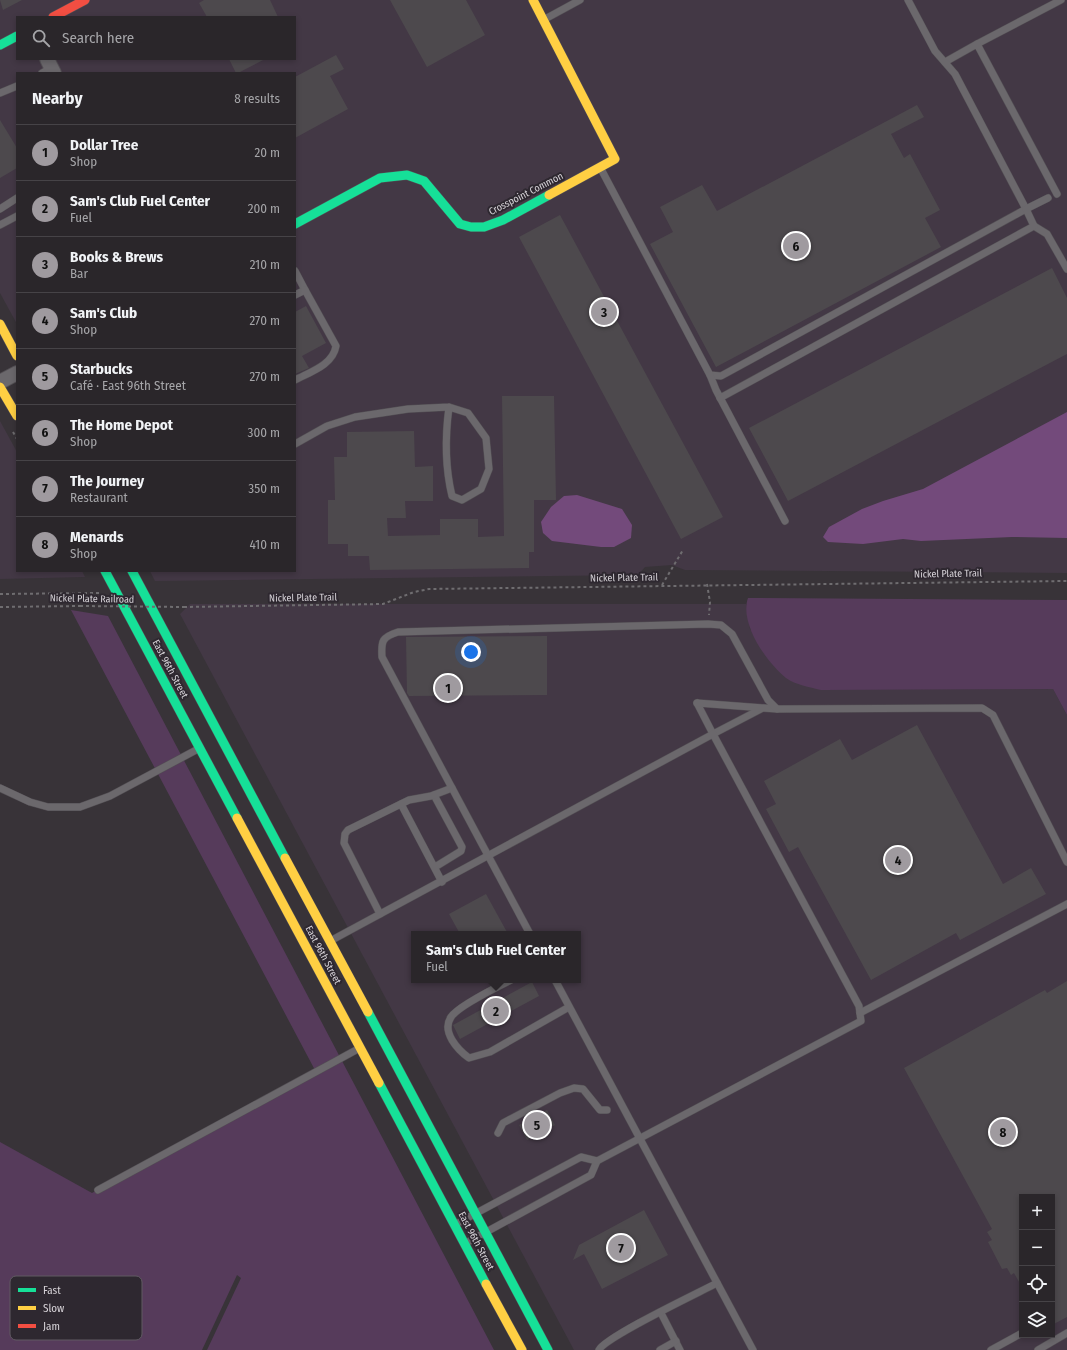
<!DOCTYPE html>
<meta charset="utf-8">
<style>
:root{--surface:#2a262a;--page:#363236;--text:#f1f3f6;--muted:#a5a5a8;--line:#464347;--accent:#9f9a9f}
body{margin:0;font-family:"Fira Sans Condensed",sans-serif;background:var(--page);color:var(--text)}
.controls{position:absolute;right:12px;bottom:12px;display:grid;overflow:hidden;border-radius:0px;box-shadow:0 2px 6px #0003}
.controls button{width:36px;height:36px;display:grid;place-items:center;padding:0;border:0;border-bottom:1px solid var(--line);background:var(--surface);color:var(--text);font:20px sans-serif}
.you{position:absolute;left:471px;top:652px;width:14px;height:14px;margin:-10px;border:3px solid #fff;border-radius:50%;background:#1a73e8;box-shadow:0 0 0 6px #1a73e833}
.badge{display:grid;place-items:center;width:26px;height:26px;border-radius:50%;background:var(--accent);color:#111;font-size:13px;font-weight:700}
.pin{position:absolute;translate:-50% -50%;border:2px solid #fff;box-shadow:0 1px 4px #0006}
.popup{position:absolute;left:411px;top:931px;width:170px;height:52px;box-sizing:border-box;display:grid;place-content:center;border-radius:0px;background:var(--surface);filter:drop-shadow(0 1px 3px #0005);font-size:13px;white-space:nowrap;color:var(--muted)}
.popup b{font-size:15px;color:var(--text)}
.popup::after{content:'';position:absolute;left:50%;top:100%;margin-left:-8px;border:8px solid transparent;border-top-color:var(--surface)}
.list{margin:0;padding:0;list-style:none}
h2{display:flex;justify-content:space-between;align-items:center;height:52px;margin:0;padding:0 16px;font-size:17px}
h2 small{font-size:13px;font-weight:400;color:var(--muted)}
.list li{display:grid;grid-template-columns:26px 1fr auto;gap:12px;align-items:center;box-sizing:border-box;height:56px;padding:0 16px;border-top:1px solid var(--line)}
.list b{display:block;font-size:15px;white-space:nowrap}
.list p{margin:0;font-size:13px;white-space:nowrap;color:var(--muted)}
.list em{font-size:13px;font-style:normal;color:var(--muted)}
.icon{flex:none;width:22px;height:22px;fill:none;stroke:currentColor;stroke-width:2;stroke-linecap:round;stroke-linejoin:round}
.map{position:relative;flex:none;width:1067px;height:1350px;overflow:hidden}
.search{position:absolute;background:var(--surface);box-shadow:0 2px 6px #0003;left:16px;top:16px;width:280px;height:44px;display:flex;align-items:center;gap:10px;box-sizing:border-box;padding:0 14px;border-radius:0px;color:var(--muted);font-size:15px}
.panel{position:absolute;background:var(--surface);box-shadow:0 2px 6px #0003;left:16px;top:72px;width:280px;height:500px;border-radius:0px}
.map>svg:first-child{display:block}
</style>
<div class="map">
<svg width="1067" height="1350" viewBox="0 0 1067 1350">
<rect width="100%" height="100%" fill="#383338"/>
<!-- built -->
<g fill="#433845" fill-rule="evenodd">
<path d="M0 0H1067V573L685 570 672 565 645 567 638 575 155 581 150 571H295V73H17V324L0 293ZM17 17H295V59H17Z"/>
<polygon points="0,421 17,452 17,571 82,571 85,577 0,579"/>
<path d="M190 604H746L750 629 821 690 1053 689 1067 715V1350H574L180 614ZM414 934H578V980H414ZM1022 1197H1052V1335H1022Z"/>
</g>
<!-- green -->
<g fill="#563b5b">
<path d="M748 598 1067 600V715L1053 689 821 690C809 687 796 685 786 678 767 663 739 623 748 598Z"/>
<polygon points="71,610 108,616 494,1350 207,1350 241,1278 237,1275 202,1350 0,1350 0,1142 92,1193 316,1072"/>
</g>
<!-- water -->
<g fill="#734a7b">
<polygon points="1067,412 1067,538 1012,537 921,541 903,539 863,544 828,542 823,537 829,527 862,509 883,501 923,489"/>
<polygon points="577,495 622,509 632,525 631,538 614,547 601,547 552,541 543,533 541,522 551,507 564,496"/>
</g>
<!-- building -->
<g fill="#4d494d">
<polygon points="0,0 22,0 3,10"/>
<polygon points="204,0 270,0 278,17 207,17 199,3"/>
<polygon points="390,0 466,0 485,35 427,67"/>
<polygon points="336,55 344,69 330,76 348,109 295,138 295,77"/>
<polygon points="229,59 265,59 238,73 236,73"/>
<polygon points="917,105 924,117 891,134 904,158 910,154 940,210 925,218 941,247 716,367 650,244 673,232 660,207 702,185 717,211"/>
<polygon points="0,120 17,148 17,168 0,178"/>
<polygon points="560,215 723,517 681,539 519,237"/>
<polygon points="1052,268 1067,298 1067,354 788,501 749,428"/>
<polygon points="306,306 326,343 302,356 309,368 295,374 295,312"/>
<polygon points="502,396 554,396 556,500 534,500 534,552 529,552 529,568 370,570 369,556 348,556 348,544 328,544 328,500 335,500 334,457 347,457 347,432 414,431 415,467 433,466 433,501 405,501 406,518 387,518 388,536 440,535 440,519 478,519 478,537 504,536"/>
<polygon points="547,636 547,695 409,696 407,693 406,637"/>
<polygon points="917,725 1003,884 1031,868 1046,894 960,940 956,933 871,980 798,847 789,852 766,809 776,804 764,781 840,739 852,760"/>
<polygon points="486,894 508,934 460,934 449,914"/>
<polygon points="1067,981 1067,1317 1052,1325 1052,1197 1022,1197 1022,1287 1014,1273 1011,1275 1007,1268 1002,1269 988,1242 992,1240 987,1232 992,1229 904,1068 1045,990 1047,993"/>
<polygon points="532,982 539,996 460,1039 453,1025"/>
<polygon points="547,1110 555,1125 527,1140 519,1125"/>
<polygon points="644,1210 668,1255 602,1289 584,1254 573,1260 579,1245"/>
</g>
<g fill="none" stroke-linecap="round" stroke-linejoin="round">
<!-- lane casing -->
<g stroke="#534f54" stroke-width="8">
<g id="lane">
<polyline points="545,19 580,0"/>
<polyline points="977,44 1061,0"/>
<polyline points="945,62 977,44 1057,194"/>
<polyline points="42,73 51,68"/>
<polyline points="0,93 17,86"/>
<polyline points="601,169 710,375 721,376 1026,209 955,74 935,51 908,0"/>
<polyline points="0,209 17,198"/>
<polyline points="0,225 17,216"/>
<polyline points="1034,226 1047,234 1067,269"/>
<polyline points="295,271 305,290 295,295"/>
<polyline points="710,375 716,390 785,521"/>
<path d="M295 380C310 372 333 365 336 346L305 290"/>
<polyline points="720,398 1034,226 1026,209 1048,198"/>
<path d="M295 444 327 426 355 417 408 409 449 407 468 413 486 438 489 469 481 489 462 500 452 496C445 467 445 437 449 407"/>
<polyline points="697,703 713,734 761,709"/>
<polyline points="697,703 777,709"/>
<polyline points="0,788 30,802 48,807 80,807 110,796 198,749"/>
<polyline points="434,795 462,847 461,851 435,867"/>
<polyline points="401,804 442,882"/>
<polyline points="380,914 344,843 345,834 348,830 409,800 431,796 452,788"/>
<path d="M530 934 382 657C381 641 382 637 398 632L708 624 721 625 732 634 768 700 777 709 982 708 993 715 1067 862"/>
<polyline points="332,940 713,734 859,1006 861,1021 597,1161 591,1175 466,1243"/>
<path d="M511 980C497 987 458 1006 451 1017 441 1032 458 1050 469 1058L490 1052 569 1007"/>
<polyline points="555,980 753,1350"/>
<polyline points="860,1013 1067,904"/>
<polyline points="498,1133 503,1123 560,1093 574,1088 583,1089 600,1110 607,1110"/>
<polyline points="98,1190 358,1049"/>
<polyline points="456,1224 581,1157 597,1161"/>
<polyline points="661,1313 680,1350"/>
<path d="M599 1350C605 1337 698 1293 717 1283"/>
<polyline points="660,1350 676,1341"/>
<polyline points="991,1350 1022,1333"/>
<polyline points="1038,1350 1067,1333"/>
</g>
</g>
<!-- street casing -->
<g stroke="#534f54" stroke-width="16">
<g id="street">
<polyline points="47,59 54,73"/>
<polyline points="0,382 17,373"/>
</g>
</g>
<!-- fast casing -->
<g stroke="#534f54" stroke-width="10">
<g id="fast">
<polyline points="0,45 17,36"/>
<polyline points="295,224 380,178 407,175 424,181 460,224 471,227 484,227 503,220 549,195"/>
<polyline points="105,571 237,818"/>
<polyline points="132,571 285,858"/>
<polyline points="368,1012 548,1350"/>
<polyline points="379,1083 486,1284"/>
</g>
</g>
<!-- slow casing -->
<g stroke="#534f54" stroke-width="10">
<g id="slow">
<polyline points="533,0 615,159 549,195"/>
<polyline points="0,324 17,356"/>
<polyline points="0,387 17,416"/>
<polyline points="237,818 379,1083"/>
<polyline points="285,858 368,1012"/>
<polyline points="486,1284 522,1350"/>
</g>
</g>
<!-- jam casing -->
<g stroke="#534f54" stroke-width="10">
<polyline id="jam" points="53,17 85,0"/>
</g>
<!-- path -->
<g stroke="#6f6d70" stroke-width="2" stroke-dasharray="3 3" stroke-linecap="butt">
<polyline points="13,432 17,439"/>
<polyline points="707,584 710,602 709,615"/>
<polyline points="662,585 683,550"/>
<polyline points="0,594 99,593"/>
<polyline points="0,607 80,606"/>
<polyline points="184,607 383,604 414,592 429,589 1067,581"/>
</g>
<!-- lane -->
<use href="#lane" stroke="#6b686c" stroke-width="7"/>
<!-- street -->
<use href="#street" stroke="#6b686c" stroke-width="14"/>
<!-- fast -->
<use href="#fast" stroke="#16e098" stroke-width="9"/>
<!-- slow -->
<use href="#slow" stroke="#ffcf43" stroke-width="9"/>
<!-- jam -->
<use href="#jam" stroke="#f24e42" stroke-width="9"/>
<!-- path-bridge -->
<polyline stroke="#6f6d70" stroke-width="2" stroke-dasharray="3 3" stroke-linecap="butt" points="80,606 184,607"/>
</g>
<g text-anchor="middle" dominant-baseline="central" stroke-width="4" stroke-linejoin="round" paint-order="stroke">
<!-- street labels -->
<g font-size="10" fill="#d6d2d7" stroke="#2e2830">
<text transform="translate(526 194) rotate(-27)">Crosspoint Common</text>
<text transform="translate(948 574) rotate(-1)">Nickel Plate Trail</text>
<text transform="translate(624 578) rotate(-1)">Nickel Plate Trail</text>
<text transform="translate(303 598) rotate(-1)">Nickel Plate Trail</text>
<text transform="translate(92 599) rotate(1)">Nickel Plate Railroad</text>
<text transform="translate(170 669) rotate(62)">East 96th Street</text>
<text transform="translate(323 955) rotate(62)">East 96th Street</text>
<text transform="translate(476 1241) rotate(62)">East 96th Street</text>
</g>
</g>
<!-- legend -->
<rect x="10" y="1276" width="132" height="64" rx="6" fill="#2e2830" stroke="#605b62" stroke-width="1"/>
<rect x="18" y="1288" width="18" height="4" fill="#16e098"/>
<rect x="18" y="1306" width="18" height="4" fill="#ffcf43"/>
<rect x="18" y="1324" width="18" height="4" fill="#f24e42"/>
<g font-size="11" fill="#d6d2d7">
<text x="43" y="1294">Fast</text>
<text x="43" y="1312">Slow</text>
<text x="43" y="1330">Jam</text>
</g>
</svg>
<div class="controls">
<button>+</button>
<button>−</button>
<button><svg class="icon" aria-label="locate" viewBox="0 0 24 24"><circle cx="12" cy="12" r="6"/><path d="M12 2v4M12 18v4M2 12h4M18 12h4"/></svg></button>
<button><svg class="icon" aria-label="layers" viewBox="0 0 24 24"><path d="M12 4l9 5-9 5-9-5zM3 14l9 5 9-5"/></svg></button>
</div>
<div class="you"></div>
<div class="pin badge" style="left:448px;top:688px">1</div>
<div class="pin badge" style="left:496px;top:1011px">2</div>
<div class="popup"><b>Sam's Club Fuel Center</b>Fuel</div>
<div class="pin badge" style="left:604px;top:312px">3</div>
<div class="pin badge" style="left:898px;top:860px">4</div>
<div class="pin badge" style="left:537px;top:1125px">5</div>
<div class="pin badge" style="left:796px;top:246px">6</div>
<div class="pin badge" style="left:621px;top:1248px">7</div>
<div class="pin badge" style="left:1003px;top:1132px">8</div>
<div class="search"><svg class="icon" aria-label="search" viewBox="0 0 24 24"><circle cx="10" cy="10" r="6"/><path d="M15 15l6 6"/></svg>Search here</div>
<section class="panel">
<h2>Nearby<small>8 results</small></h2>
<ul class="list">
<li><span class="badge">1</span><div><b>Dollar Tree</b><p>Shop</p></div><em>20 m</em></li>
<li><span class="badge">2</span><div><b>Sam's Club Fuel Center</b><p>Fuel</p></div><em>200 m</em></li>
<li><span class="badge">3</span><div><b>Books &amp; Brews</b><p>Bar</p></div><em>210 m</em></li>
<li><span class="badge">4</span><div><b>Sam's Club</b><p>Shop</p></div><em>270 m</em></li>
<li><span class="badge">5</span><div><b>Starbucks</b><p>Café · East 96th Street</p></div><em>270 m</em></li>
<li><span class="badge">6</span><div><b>The Home Depot</b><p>Shop</p></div><em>300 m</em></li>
<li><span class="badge">7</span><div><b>The Journey</b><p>Restaurant</p></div><em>350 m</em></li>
<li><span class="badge">8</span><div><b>Menards</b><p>Shop</p></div><em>410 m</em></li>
</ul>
</section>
</div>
